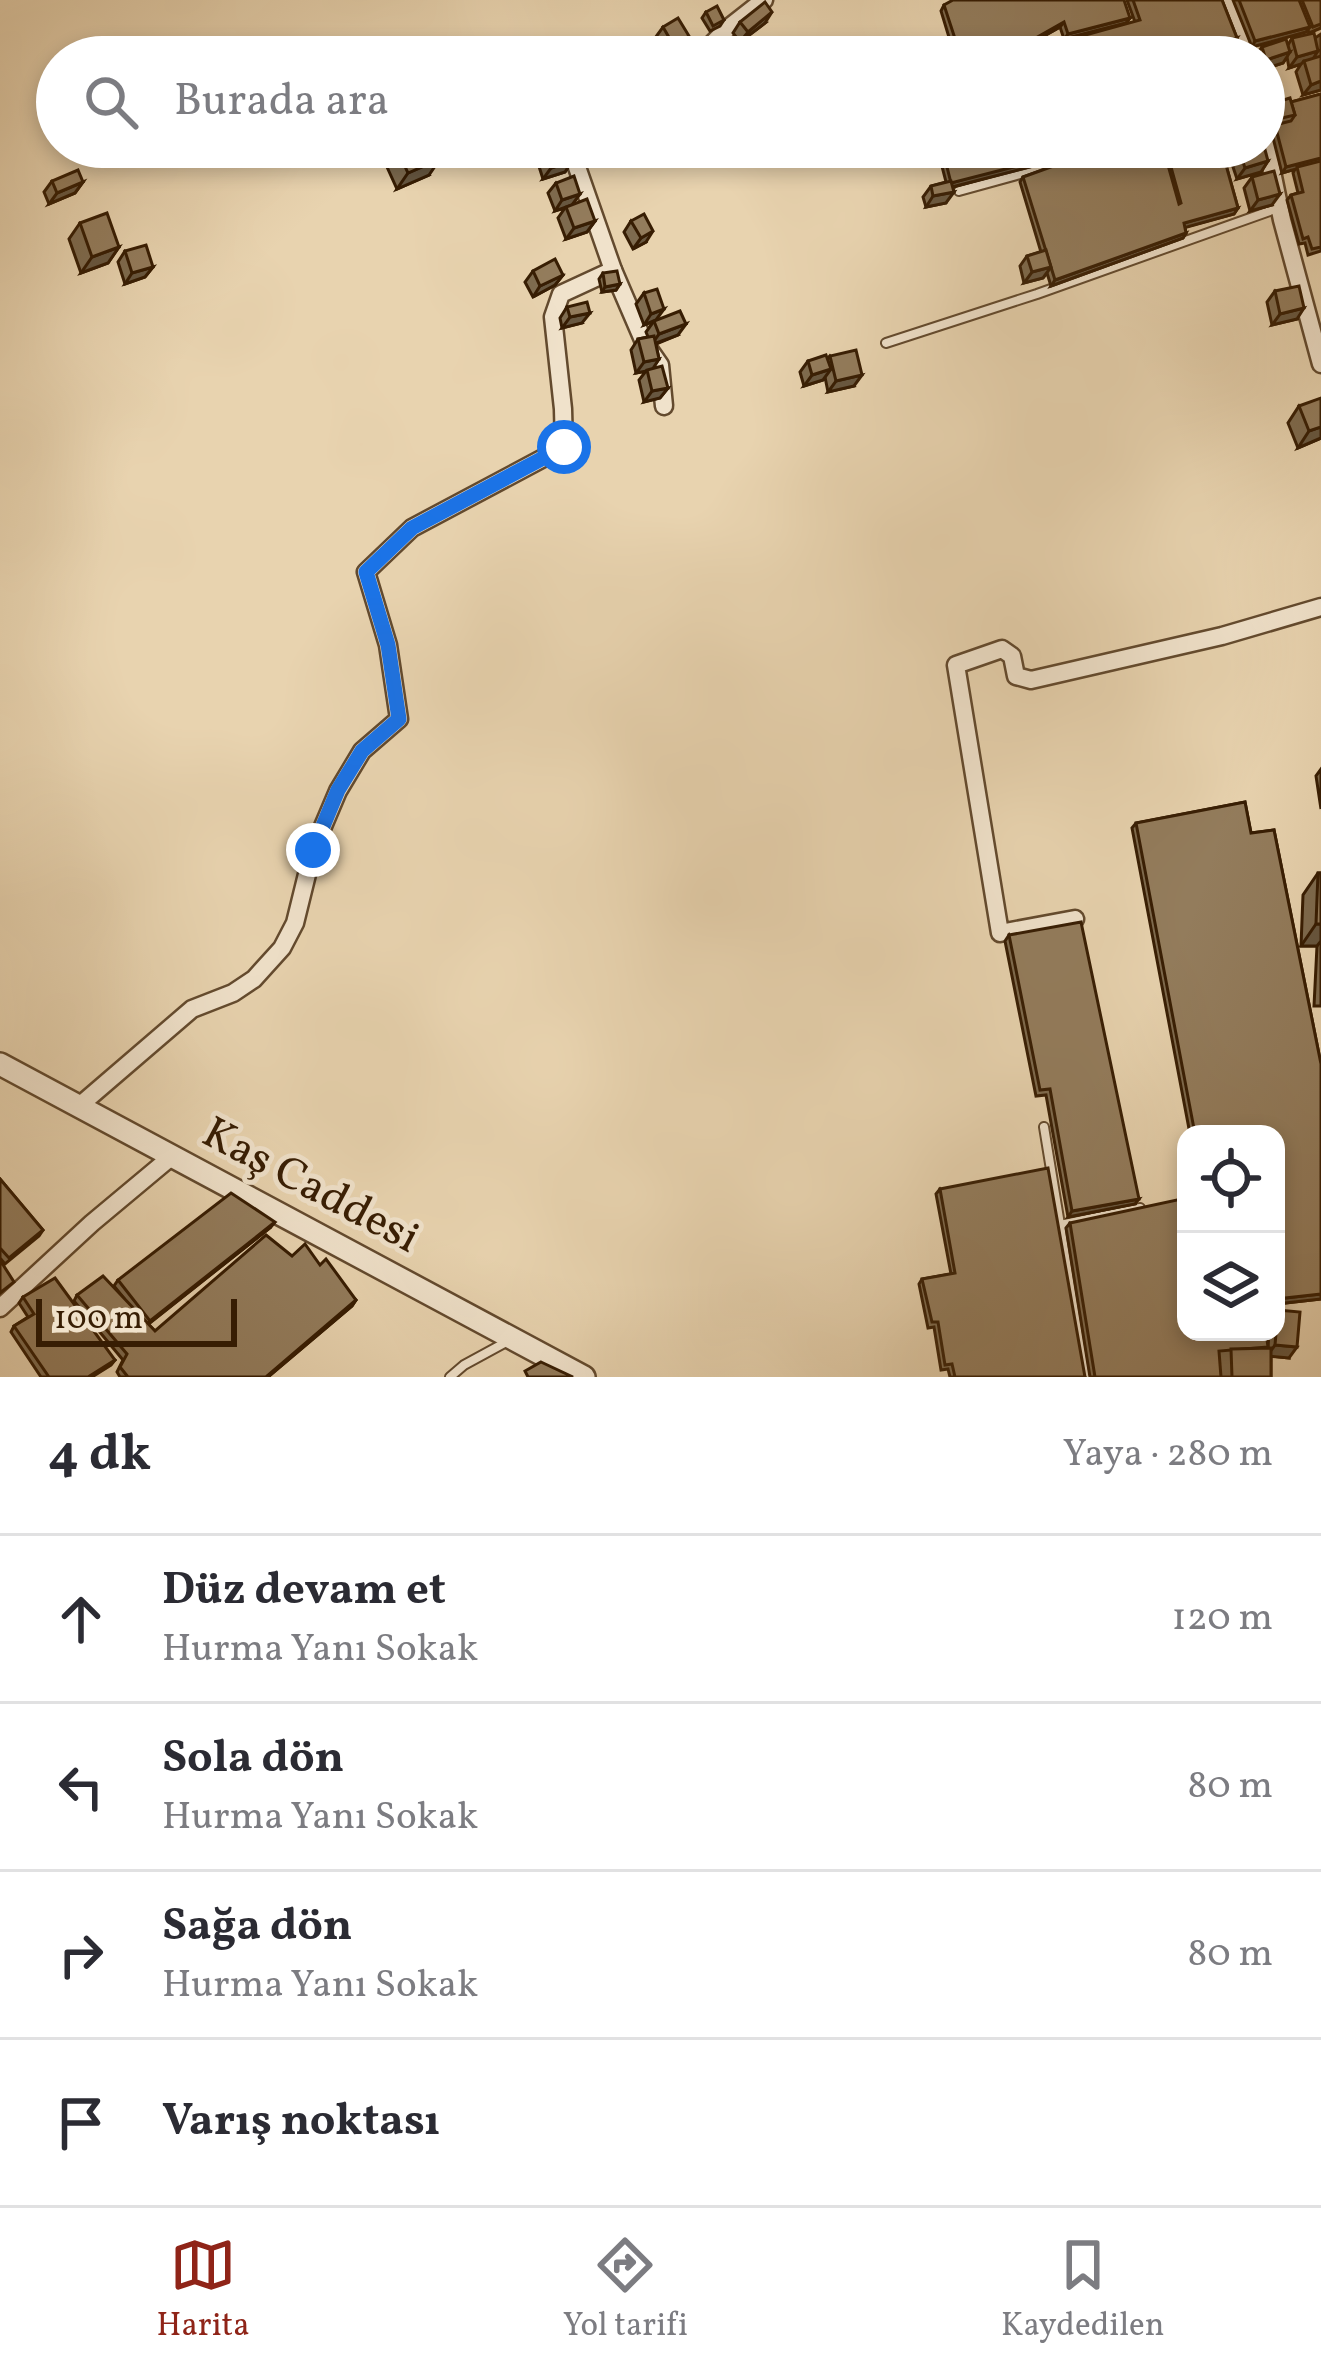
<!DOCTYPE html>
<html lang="tr">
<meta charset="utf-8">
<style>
:root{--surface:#fff;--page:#f7f7f7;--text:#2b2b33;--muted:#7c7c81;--line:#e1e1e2;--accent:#8f2418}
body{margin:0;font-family:Vollkorn,serif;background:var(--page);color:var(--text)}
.controls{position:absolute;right:36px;bottom:36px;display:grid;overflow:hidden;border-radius:24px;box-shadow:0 6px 18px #0003}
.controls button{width:108px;height:108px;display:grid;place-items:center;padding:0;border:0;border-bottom:3px solid var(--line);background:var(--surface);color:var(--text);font:60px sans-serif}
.scale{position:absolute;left:36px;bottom:30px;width:201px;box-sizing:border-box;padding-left:12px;border:6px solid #371d03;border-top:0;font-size:33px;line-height:42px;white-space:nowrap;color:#371d03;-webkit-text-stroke:9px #f0e2cb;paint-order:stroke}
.stop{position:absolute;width:36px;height:36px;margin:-27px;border:9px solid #1a73e8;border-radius:50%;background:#fff}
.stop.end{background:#1a73e8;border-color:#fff;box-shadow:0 3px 12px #0008}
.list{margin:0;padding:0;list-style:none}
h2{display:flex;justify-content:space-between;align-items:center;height:156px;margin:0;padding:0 48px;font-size:51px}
h2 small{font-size:39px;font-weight:400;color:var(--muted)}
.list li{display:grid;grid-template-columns:78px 1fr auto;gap:36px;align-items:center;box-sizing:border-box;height:168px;padding:0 48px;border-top:3px solid var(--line)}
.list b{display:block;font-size:45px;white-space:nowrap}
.list p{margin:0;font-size:39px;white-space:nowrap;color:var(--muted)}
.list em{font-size:39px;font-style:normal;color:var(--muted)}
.icon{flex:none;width:66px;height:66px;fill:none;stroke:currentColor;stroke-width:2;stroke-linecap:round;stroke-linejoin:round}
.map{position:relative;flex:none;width:1321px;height:1377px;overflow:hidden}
.search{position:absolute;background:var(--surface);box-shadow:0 6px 18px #0003;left:36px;right:36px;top:36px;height:132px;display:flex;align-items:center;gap:30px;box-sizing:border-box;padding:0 42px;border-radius:66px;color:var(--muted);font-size:45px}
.sheet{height:828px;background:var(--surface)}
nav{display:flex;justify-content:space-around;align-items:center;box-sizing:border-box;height:168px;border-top:3px solid var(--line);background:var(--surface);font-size:33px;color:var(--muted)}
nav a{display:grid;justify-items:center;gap:6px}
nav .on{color:var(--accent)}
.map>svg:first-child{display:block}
</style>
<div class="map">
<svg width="1321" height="1377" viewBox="0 0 1321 1377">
<rect width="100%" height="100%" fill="#e8d3af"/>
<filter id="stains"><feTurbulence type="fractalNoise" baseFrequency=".00167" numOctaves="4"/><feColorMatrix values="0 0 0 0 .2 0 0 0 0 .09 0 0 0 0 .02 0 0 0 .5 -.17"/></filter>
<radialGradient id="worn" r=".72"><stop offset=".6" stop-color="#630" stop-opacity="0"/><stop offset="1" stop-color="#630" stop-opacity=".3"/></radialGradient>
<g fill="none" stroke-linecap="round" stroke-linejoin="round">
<!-- service casing -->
<g stroke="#634a2e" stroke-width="12">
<g id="service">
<polyline points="1031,57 1039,57"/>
<polyline points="959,191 1042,168 1100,147"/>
<polyline points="886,343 1037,294 1278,208"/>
<polyline points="1044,1127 1085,1377"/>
<polyline points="1060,1225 1140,1208"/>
<polyline points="450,1377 464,1365 510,1340"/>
</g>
</g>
<!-- minor casing -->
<g stroke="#634a2e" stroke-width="21">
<g id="minor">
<polyline points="1227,0 1245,57"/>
<polyline points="699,57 727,29 764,0"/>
<polyline points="1264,133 1282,220 1321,364"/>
<polyline points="613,270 644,342 660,365 664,406"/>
<polyline points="1075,919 1000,933 956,665 1002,649 1012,656 1016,676 1031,680 1222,636 1321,607"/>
<polyline points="78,1107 192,1009 233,993 254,979 282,948 295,923 313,850 338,791 362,751 399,719 388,645 366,572 412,528 564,447 563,409 553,317 561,294 613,270 570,147"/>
<polyline points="0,1308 92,1223 171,1157"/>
</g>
</g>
<!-- tertiary casing -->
<g stroke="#634a2e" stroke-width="26">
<polyline id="tertiary" points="0,1064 584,1377"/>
</g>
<!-- service -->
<use href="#service" stroke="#f0e2cb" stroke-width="8"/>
<!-- minor -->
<use href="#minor" stroke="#f0e2cb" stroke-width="16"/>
<!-- tertiary -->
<use href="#tertiary" stroke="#f0e2cb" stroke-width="21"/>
</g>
<!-- wall -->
<g fill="#7e6b4f" stroke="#371d03" stroke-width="3">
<polygon points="1127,0 1222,0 1237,38 1233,44 1196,57 1047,57 1046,50 1049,45 1135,22"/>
<polygon points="1233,0 1321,0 1321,28 1309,33 1308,30 1306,32 1252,47"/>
<polygon points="944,5 1130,18 1126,23 1064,39 1060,27 1014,53 998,57 955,57 941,11"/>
<polygon points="706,12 724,20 720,26 710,31 702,18"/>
<polygon points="740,22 765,23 740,42 733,33"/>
<polygon points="663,27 682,47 667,56 655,38"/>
<polygon points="1321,34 1321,90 1303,95 1296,72 1301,64 1289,68 1287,57 1283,63 1264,69 1264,57 1255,57 1262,47 1288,45 1292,38 1315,38"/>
<polygon points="1321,94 1321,251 1308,255 1305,243 1299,244 1287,200 1291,195 1298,193 1293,173 1295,169 1282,173 1267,114 1274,103 1291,102"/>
<polygon points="374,147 403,147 402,149 429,175 397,189 387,167 400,150 378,158"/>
<polygon points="543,147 568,147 572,161 565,172 543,179 536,157"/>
<polygon points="937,147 1087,147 1045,163 953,187 946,203 926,207 923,197 931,186 946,182"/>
<polygon points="1106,147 1221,147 1238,208 1234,214 1185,227 1186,233 1183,238 1051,286 1047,273 1043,278 1024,283 1020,266 1027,256 1041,252 1020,182 1023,177"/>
<polygon points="1240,153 1268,161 1261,172 1237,179 1232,164"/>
<polygon points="1252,177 1272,205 1250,211 1244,188"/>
<polygon points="52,181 83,182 75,193 49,204 44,192"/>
<polygon points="556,183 573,204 595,221 587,232 566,239 558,218 565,208 555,211 548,193"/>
<polygon points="631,221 646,242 633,249 624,232"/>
<polygon points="80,223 119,247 108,263 81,273 69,239"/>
<polygon points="125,251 153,267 145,277 125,284 118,262"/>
<polygon points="533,271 563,275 555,285 533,297 525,282"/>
<polygon points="603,273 620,284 616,290 602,292 599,279"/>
<polygon points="1275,291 1297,319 1272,325 1267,302"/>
<polygon points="644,293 657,320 678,335 656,344 659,359 653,368 668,388 660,398 644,402 639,380 646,371 636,373 631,350 638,339 648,337 646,332 654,321 644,325 636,304"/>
<polygon points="567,307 582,323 562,328 560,318"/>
<polygon points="830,356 854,386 828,392 825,377 823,380 804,386 800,372 808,361 828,359"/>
<polygon points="1299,406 1321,438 1298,448 1288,423"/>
<polygon points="1321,769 1321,809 1316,776"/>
<polygon points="1245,802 1251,833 1274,830 1321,1064 1321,1299 1276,1304 1276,1134 1190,1134 1132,828 1136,823"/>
<polygon points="1318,873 1321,873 1321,1006 1314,1006 1317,946 1301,946 1303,895"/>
<polygon points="1009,935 1135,1204 1068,1217 1046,1095 1036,1096 1005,941"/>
<polygon points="0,1179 43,1230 39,1236 5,1264 0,1258"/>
<polygon points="940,1189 1085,1377 950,1377 948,1369 941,1370 934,1327 928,1328 919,1284 922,1279 951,1274 936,1194"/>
<polygon points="1070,1223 1268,1348 1269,1332 1276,1332 1276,1313 1278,1310 1289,1358 1271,1356 1271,1377 1090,1377 1066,1228"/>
<polygon points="271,1227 148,1324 155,1331 292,1256 320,1265 356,1300 352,1306 268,1377 120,1377 117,1372 123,1360 74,1301 77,1295 123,1297 114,1286 118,1280"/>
<polygon points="23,1297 115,1360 111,1365 92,1377 41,1377 11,1332 14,1326 28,1317 19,1303"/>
</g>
<!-- shaded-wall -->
<g fill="#675740" stroke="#371d03" stroke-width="3">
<polygon points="772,12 765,23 740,42 748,32"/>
<polygon points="1130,18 1126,23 1064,39 1068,34"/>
<polygon points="1064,22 1060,27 1014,53 998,57 979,57"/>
<polygon points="1310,27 1306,32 1252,47 1255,41"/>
<polygon points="689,36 682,47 667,56 674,46"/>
<polygon points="1237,38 1233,44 1196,57 1184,57"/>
<polygon points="1318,51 1311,62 1304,61 1301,64 1289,68 1297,57"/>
<polygon points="1290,52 1283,63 1264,69 1266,60"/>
<polygon points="1321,81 1321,90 1303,95 1311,85"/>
<polygon points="385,147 403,147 378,158"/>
<polygon points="1077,147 1087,147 1045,163 948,188 951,183"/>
<polygon points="1321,158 1321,162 1282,173 1286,167"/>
<polygon points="440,159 429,175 397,189 408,173"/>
<polygon points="572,161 565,172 543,179 551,168"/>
<polygon points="1268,161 1261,172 1237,179 1245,168"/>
<polygon points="83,182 75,193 49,204 57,193"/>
<polygon points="954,192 946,203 926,207 933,196"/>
<polygon points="580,194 572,205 555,211 562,200"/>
<polygon points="1280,194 1272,205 1250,211 1258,200"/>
<polygon points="1238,208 1234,214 1180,229 1184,223"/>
<polygon points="595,221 587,232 566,239 574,228"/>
<polygon points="653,231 646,242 633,249 641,238"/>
<polygon points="1186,233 1183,238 1051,286 1055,280"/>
<polygon points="119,247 108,263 81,273 92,257"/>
<polygon points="153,267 145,277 125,284 132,273"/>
<polygon points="1051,267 1043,278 1024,283 1032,272"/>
<polygon points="563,275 555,285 533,297 540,286"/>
<polygon points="620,284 616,290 602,292 605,287"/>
<polygon points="1304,308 1297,319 1272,325 1280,314"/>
<polygon points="664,309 656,320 644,325 651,314"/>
<polygon points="590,313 582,323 562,328 570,317"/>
<polygon points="686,324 678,335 651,345 659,334"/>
<polygon points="659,359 652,370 636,373 644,362"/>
<polygon points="831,369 823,380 804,386 812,375"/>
<polygon points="862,375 854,386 828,392 836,381"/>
<polygon points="668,388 660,398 644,402 652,391"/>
<polygon points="1321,427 1321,438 1298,448 1309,431"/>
<polygon points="1316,924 1321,924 1321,941 1317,946 1301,946"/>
<polygon points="1139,1199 1135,1204 1068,1217 1072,1211"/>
<polygon points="275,1222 271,1227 146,1326 150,1321"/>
<polygon points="1321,1294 1321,1299 1276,1304 1276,1299"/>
<polygon points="356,1300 352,1306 268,1377 266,1377"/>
<polygon points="1275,1345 1297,1347 1289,1358 1267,1356"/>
</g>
<!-- building -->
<g fill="#937c5c" stroke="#371d03" stroke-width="3">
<polygon points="953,0 1124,0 1130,18 1068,34 1064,22 1018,48 979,57 961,57 944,5"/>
<polygon points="1133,0 1222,0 1237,38 1184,57 1052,57 1049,45 1140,20"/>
<polygon points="1239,0 1299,0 1310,27 1255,41"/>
<polygon points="1302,0 1321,0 1321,24 1313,27"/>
<polygon points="765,2 772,12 748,32 740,22"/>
<polygon points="717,6 724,20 713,26 706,12"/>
<polygon points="678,18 689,36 674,46 663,27"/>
<polygon points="1314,33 1318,51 1297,57 1292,38"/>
<polygon points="1286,39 1290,52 1266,60 1262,47"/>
<polygon points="1321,56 1321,81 1311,85 1304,61"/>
<polygon points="1321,94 1321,158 1286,167 1275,125 1291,121 1295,115 1291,102"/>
<polygon points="1290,98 1295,115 1278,119 1274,103"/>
<polygon points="1264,146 1268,161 1245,168 1240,153"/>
<polygon points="406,147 435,147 440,159 408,173 398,151"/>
<polygon points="544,147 568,147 572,161 551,168"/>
<polygon points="942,147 1077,147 1049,158 951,183"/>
<polygon points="1106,147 1205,147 1166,158 1179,204 1181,203 1169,160 1208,149 1207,147 1221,147 1238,208 1184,223 1186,233 1055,280 1023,177"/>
<polygon points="1321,161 1321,247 1312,249 1308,237 1303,239 1291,195 1303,192 1297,167"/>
<polygon points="78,170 83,182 57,193 52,181"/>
<polygon points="1274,171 1280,194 1258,200 1252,177"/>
<polygon points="574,176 580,194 562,200 556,183"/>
<polygon points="951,181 954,192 933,196 931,186"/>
<polygon points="587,199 595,221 574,228 566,207"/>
<polygon points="107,213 119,247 92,257 80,223"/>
<polygon points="644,214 653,231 641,238 631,221"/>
<polygon points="146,245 153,267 132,273 125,251"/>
<polygon points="1046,250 1051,267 1032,272 1027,256"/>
<polygon points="555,259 563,275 540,286 533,271"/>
<polygon points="617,271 620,284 605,287 603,273"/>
<polygon points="1299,286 1304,308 1280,314 1275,291"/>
<polygon points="657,289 664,309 651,314 644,293"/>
<polygon points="587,302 590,313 570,317 567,307"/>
<polygon points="680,311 686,324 659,334 654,321"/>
<polygon points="654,336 659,359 644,362 638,339"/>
<polygon points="856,350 862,375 836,381 830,356"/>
<polygon points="826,355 831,369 812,375 808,361"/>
<polygon points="662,366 668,388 652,391 647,370"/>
<polygon points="1321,398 1321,427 1309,431 1299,406"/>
<polygon points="1245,802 1251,833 1274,830 1321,1064 1321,1294 1276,1299 1276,1134 1195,1134 1136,823"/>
<polygon points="1318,873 1321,873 1321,924 1316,924"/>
<polygon points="1081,922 1139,1199 1072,1211 1050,1089 1040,1090 1009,935"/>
<polygon points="1048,1168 1085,1377 955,1377 952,1364 945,1365 938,1322 932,1322 922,1279 955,1273 940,1189"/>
<polygon points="0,1179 43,1230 9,1258 0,1248"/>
<polygon points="231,1193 275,1222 150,1321 118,1280"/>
<polygon points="1186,1198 1186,1332 1266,1332 1268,1347 1219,1351 1221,1377 1095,1377 1070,1223"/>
<polygon points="266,1235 292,1256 305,1244 320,1265 326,1259 356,1300 266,1377 128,1377 120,1367 127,1354 77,1295 103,1276 155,1331"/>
<polygon points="0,1260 14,1282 0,1293"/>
<polygon points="55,1278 115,1360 88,1377 49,1377 14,1326 34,1314 23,1297"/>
<polygon points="1278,1310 1300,1312 1297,1347 1275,1345"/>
<polygon points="1271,1348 1271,1377 1232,1377 1231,1349"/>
<polygon points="541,1362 573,1377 528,1377 525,1371"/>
</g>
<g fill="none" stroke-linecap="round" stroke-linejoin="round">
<!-- route -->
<polyline stroke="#1a73e8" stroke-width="15" points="313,850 338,790 362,751 399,719 388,645 366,572 412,528 564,447"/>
</g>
<g text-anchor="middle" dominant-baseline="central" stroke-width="10" stroke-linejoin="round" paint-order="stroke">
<!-- street labels -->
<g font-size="45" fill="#371d03" stroke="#f0e2cb">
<text transform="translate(310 1187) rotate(28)">Kaş Caddesi</text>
</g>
</g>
<rect width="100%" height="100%" filter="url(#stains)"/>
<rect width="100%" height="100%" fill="url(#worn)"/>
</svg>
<div class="controls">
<button><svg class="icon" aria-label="locate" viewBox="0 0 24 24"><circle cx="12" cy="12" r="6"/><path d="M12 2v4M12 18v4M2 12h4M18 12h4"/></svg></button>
<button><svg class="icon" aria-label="layers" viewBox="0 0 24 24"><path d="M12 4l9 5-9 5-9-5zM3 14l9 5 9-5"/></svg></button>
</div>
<div class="scale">100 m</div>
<div class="stop" style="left:564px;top:447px"></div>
<div class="stop end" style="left:313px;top:850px"></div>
<div class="search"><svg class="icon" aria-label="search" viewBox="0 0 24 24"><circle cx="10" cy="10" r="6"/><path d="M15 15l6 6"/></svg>Burada ara</div>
</div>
<section class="sheet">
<h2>4 dk<small>Yaya · 280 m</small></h2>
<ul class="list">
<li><svg class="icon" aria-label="ahead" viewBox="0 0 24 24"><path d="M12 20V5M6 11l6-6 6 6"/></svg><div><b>Düz devam et</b><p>Hurma Yanı Sokak</p></div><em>120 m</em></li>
<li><svg class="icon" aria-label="left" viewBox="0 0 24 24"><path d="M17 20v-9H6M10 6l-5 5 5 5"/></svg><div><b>Sola dön</b><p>Hurma Yanı Sokak</p></div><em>80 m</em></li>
<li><svg class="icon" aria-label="right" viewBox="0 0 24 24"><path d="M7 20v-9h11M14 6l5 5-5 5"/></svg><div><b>Sağa dön</b><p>Hurma Yanı Sokak</p></div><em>80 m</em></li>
<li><svg class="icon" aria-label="arrive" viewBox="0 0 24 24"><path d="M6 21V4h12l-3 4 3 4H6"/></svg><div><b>Varış noktası</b></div></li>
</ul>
</section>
<nav>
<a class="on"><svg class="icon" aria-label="map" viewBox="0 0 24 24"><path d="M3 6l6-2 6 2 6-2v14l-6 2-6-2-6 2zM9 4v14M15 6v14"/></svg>Harita</a>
<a><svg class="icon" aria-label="directions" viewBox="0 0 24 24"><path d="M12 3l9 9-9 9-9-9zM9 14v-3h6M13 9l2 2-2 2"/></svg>Yol tarifi</a>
<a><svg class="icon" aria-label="saved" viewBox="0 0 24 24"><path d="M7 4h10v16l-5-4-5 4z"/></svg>Kaydedilen</a>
</nav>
